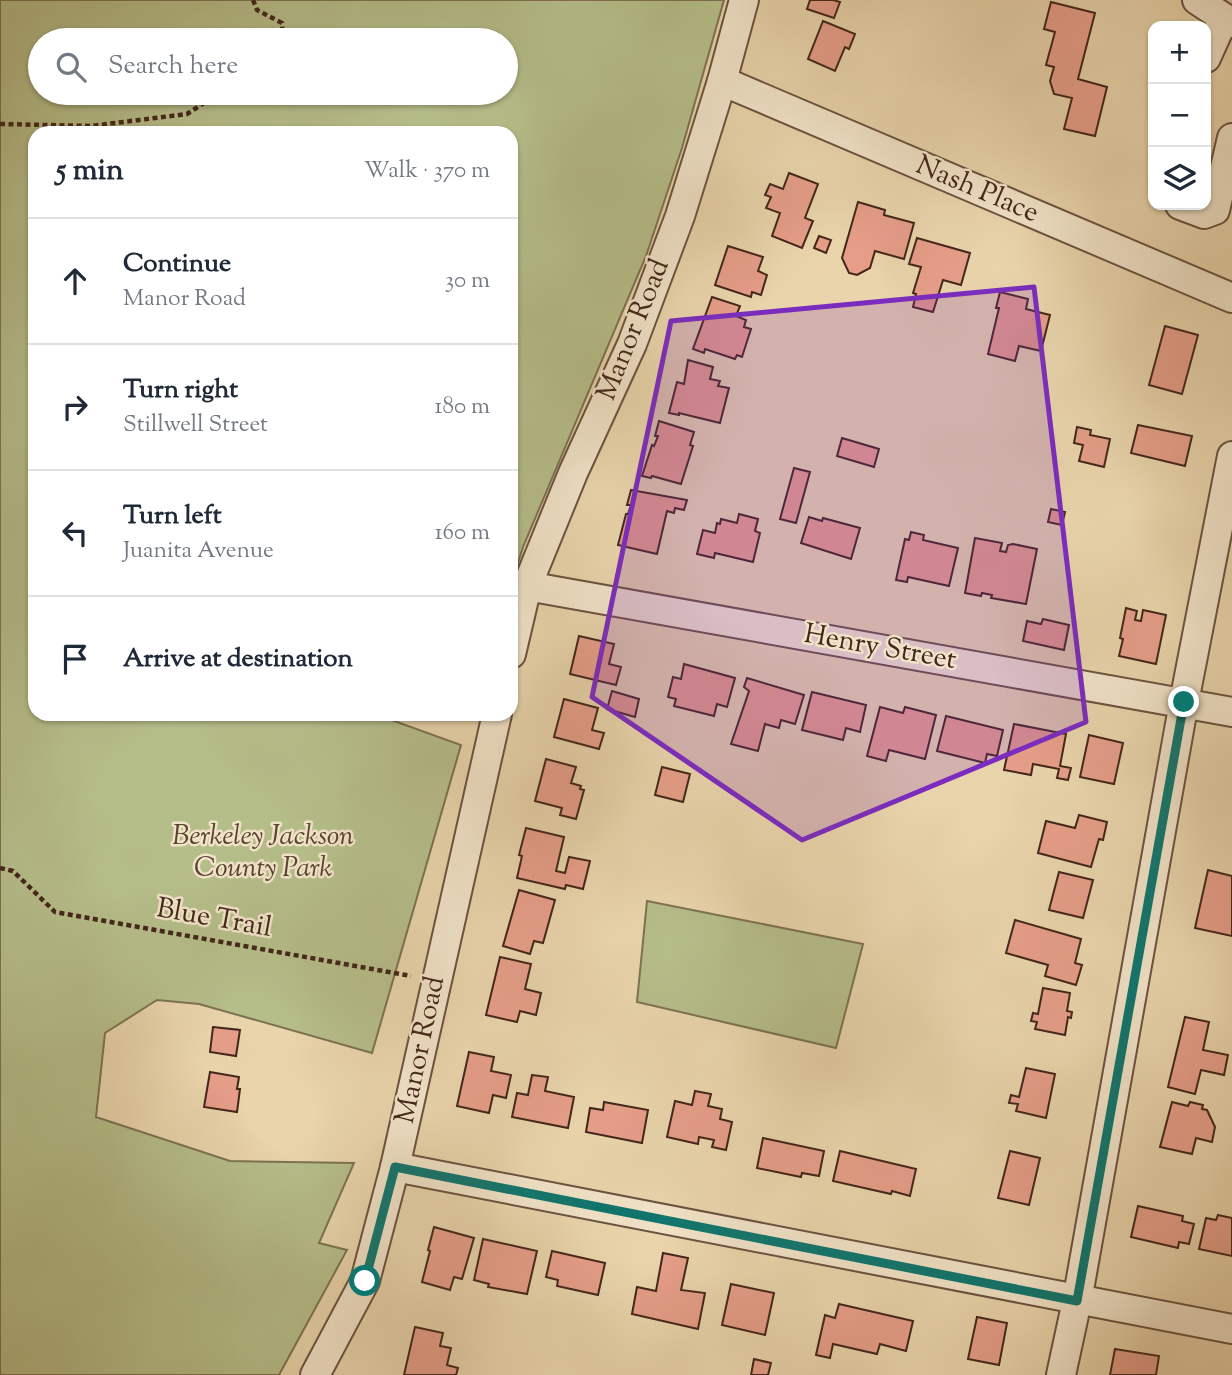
<!DOCTYPE html>
<meta charset="utf-8">
<style>
:root{--surface:#fff;--page:#f6f6f7;--text:#1f2937;--muted:#747a83;--line:#e0e1e3}
body{margin:0;font-family:"Sorts Mill Goudy",serif;background:var(--page);color:var(--text)}
.controls{position:absolute;right:21px;top:21px;display:grid;overflow:hidden;border-radius:14px;box-shadow:0 2px 5px #0004}
.controls button{width:63px;height:63px;display:grid;place-items:center;padding:0;border:0;border-bottom:2px solid var(--line);background:var(--surface);color:var(--text);font:35px sans-serif}
.stop{position:absolute;width:21px;height:21px;margin:-16px;border:5px solid #0f766e;border-radius:50%;background:#fff}
.stop.end{background:#0f766e;border-color:#fff;box-shadow:0 2px 7px #0008}
.list{margin:0;padding:0;list-style:none}
h2{display:flex;justify-content:space-between;align-items:center;height:91px;margin:0;padding:0 28px;font-size:30px}
h2 small{font-size:23px;font-weight:400;color:var(--muted)}
.list li{display:grid;grid-template-columns:46px 1fr auto;gap:21px;align-items:center;box-sizing:border-box;height:126px;padding:0 28px;border-top:2px solid var(--line)}
.list b{display:block;font-size:26px;white-space:nowrap}
.list p{margin:0;font-size:23px;white-space:nowrap;color:var(--muted)}
.list em{font-size:23px;font-style:normal;color:var(--muted)}
.icon{flex:none;width:38px;height:38px;fill:none;stroke:currentColor;stroke-width:2;stroke-linecap:round;stroke-linejoin:round}
.map{position:relative;flex:none;width:1232px;height:1375px;overflow:hidden}
.search{position:absolute;background:var(--surface);box-shadow:0 2px 5px #0004;left:28px;top:28px;width:490px;height:77px;display:flex;align-items:center;gap:18px;box-sizing:border-box;padding:0 24px;border-radius:38px;color:var(--muted);font-size:26px}
.panel{position:absolute;background:var(--surface);box-shadow:0 2px 5px #0004;left:28px;top:126px;width:490px;height:595px;border-radius:21px}
.map>svg:first-child{display:block}
</style>
<div class="map">
<svg width="1232" height="1375" viewBox="0 0 1232 1375">
<rect width="100%" height="100%" fill="#e9d4ab"/>
<filter id="stains"><feTurbulence type="fractalNoise" baseFrequency=".00286" numOctaves="4"/><feColorMatrix values="0 0 0 0 .2 0 0 0 0 .09 0 0 0 0 .02 0 0 0 .5 -.17"/></filter>
<radialGradient id="worn" r=".72"><stop offset=".6" stop-color="#630" stop-opacity="0"/><stop offset="1" stop-color="#630" stop-opacity=".3"/></radialGradient>
<!-- green -->
<g fill="#b5bd89" stroke="#7c7252" stroke-width="2" fill-rule="evenodd">
<path d="M0 0H724L682 148 646 256 523 547 511 585V133H35V714H375L461 745 372 1053 199 1004 157 1000 105 1033 96 1117 230 1161 354 1163 319 1243 347 1250 279 1375H0ZM506 40V93H40V40Z"/>
<polygon points="647,901 863,944 836,1048 637,1002"/>
</g>
<!-- building -->
<g fill="#e69e89" stroke="#43261b" stroke-width="2">
<polygon points="810,0 833,0 840,2 834,18 807,9"/>
<polygon points="1051,2 1095,13 1078,79 1107,87 1095,136 1064,129 1072,98 1054,94 1050,81 1054,67 1046,65 1055,32 1044,29"/>
<polygon points="823,21 855,34 849,49 845,47 835,71 808,59"/>
<polygon points="789,173 818,184 805,218 813,221 802,248 772,236 780,213 766,208 771,197 765,195 770,184 783,189"/>
<polygon points="858,202 885,210 884,215 914,223 904,259 875,251 870,268 857,275 849,273 842,258"/>
<polygon points="819,236 831,240 826,253 814,248"/>
<polygon points="917,238 970,253 961,285 943,280 933,312 913,307 916,294 913,293 921,267 909,264"/>
<polygon points="728,246 763,257 758,271 767,275 761,295 752,292 751,297 715,285"/>
<polygon points="1000,292 1028,299 1026,309 1050,315 1041,351 1019,346 1015,361 988,354 999,308 996,308"/>
<polygon points="712,297 740,306 736,316 746,320 744,327 751,329 742,357 737,355 735,359 705,349 704,353 693,349"/>
<polygon points="1165,326 1198,335 1182,394 1149,385"/>
<polygon points="688,360 713,367 710,379 720,381 718,386 729,388 720,423 679,413 679,415 669,413 677,382 684,384"/>
<polygon points="659,421 694,432 690,445 693,446 681,484 652,476 651,478 642,476 652,445 654,446 658,436 655,436"/>
<polygon points="1138,425 1192,436 1185,466 1131,453"/>
<polygon points="1077,427 1091,430 1090,435 1110,439 1104,467 1079,461 1083,445 1074,443"/>
<polygon points="842,438 879,449 874,467 837,456"/>
<polygon points="794,468 810,472 796,523 780,519"/>
<polygon points="631,490 687,500 684,510 675,508 674,513 667,511 657,554 618,545 626,514 628,514 631,505 627,505"/>
<polygon points="1051,509 1065,512 1062,525 1048,522"/>
<polygon points="739,514 758,519 755,531 760,533 753,562 715,553 714,558 697,554 703,530 715,533 717,523 720,524 721,519 737,523"/>
<polygon points="809,517 822,521 823,518 860,528 851,559 801,543"/>
<polygon points="911,532 924,535 923,540 958,548 949,586 908,577 907,582 896,580 905,539 909,540"/>
<polygon points="975,538 1002,543 1000,551 1006,552 1008,545 1013,544 1037,549 1026,604 991,598 992,595 982,593 981,596 965,593"/>
<polygon points="1126,608 1137,611 1135,620 1141,621 1143,610 1166,615 1156,664 1119,656 1123,639 1120,638"/>
<polygon points="1043,619 1069,625 1064,650 1023,641 1027,621 1041,624"/>
<polygon points="579,636 614,644 609,664 621,667 616,685 570,674"/>
<polygon points="684,664 735,678 727,707 717,704 714,716 674,706 676,699 668,697 673,677 681,679"/>
<polygon points="747,678 804,695 795,724 781,720 779,728 765,724 758,751 731,744 749,691 744,687"/>
<polygon points="612,691 639,699 635,717 607,709"/>
<polygon points="812,692 866,705 860,732 846,728 843,740 802,730"/>
<polygon points="564,699 598,708 592,730 604,733 599,749 554,737"/>
<polygon points="880,707 903,713 905,707 936,715 925,759 889,750 886,761 867,756"/>
<polygon points="946,716 1003,730 997,756 987,754 985,763 937,751"/>
<polygon points="1014,724 1066,734 1060,766 1071,768 1068,780 1057,778 1059,769 1033,764 1031,775 1004,770"/>
<polygon points="1089,735 1123,743 1114,784 1080,777"/>
<polygon points="546,759 576,767 571,783 581,786 580,789 584,790 576,819 560,815 562,808 535,801"/>
<polygon points="662,767 690,774 683,802 655,795"/>
<polygon points="1079,815 1107,822 1103,840 1099,839 1091,867 1038,853 1046,821 1075,828"/>
<polygon points="526,828 564,837 556,871 565,873 569,857 590,861 583,889 566,885 565,889 517,878 522,856 519,855"/>
<polygon points="1208,870 1232,876 1232,936 1195,928"/>
<polygon points="1059,872 1093,880 1083,918 1049,910"/>
<polygon points="519,890 555,900 543,943 534,941 530,954 503,946"/>
<polygon points="1015,920 1081,939 1075,963 1082,965 1076,985 1045,976 1048,965 1006,953"/>
<polygon points="500,957 531,964 525,989 541,993 536,1015 520,1011 517,1022 486,1015"/>
<polygon points="1043,988 1070,993 1067,1011 1072,1012 1071,1018 1068,1017 1065,1035 1035,1029 1037,1022 1031,1021 1033,1013 1038,1014"/>
<polygon points="1185,1017 1209,1022 1203,1050 1228,1055 1224,1075 1201,1070 1195,1094 1168,1087"/>
<polygon points="213,1027 240,1030 236,1056 210,1052"/>
<polygon points="469,1052 494,1057 491,1071 511,1075 506,1098 493,1095 489,1113 457,1106"/>
<polygon points="1026,1068 1055,1074 1046,1118 1016,1111 1018,1104 1009,1103 1011,1095 1019,1097"/>
<polygon points="210,1072 239,1077 237,1089 240,1089 237,1112 204,1107"/>
<polygon points="532,1075 548,1077 545,1091 574,1097 568,1128 512,1117 517,1093 528,1095"/>
<polygon points="695,1091 711,1094 708,1106 722,1109 720,1119 732,1122 726,1150 712,1147 714,1140 699,1137 698,1144 667,1137 675,1101 692,1105"/>
<polygon points="604,1102 648,1110 642,1143 586,1132 590,1108 603,1110"/>
<polygon points="1172,1102 1188,1106 1190,1102 1203,1105 1202,1109 1207,1110 1215,1127 1212,1142 1196,1138 1192,1154 1160,1147"/>
<polygon points="763,1138 824,1151 819,1176 802,1173 801,1177 757,1168"/>
<polygon points="840,1151 916,1169 910,1196 892,1191 891,1194 833,1181"/>
<polygon points="1010,1151 1040,1158 1029,1205 998,1198"/>
<polygon points="1138,1206 1183,1216 1182,1221 1194,1224 1189,1244 1179,1242 1178,1248 1131,1237"/>
<polygon points="1218,1215 1232,1218 1232,1256 1199,1249 1206,1218 1216,1220"/>
<polygon points="434,1227 474,1238 462,1279 454,1277 450,1290 422,1282 430,1251 428,1250"/>
<polygon points="483,1239 537,1251 527,1294 488,1287 489,1284 474,1280"/>
<polygon points="552,1251 605,1263 598,1295 557,1286 558,1280 546,1277"/>
<polygon points="663,1253 688,1258 681,1290 705,1293 698,1329 632,1314 637,1287 656,1291"/>
<polygon points="731,1284 774,1293 765,1335 722,1325"/>
<polygon points="839,1304 913,1321 906,1351 880,1344 877,1354 833,1344 830,1358 816,1355 825,1315 835,1318"/>
<polygon points="977,1317 1007,1323 999,1365 968,1359"/>
<polygon points="415,1327 443,1333 440,1346 451,1348 447,1365 458,1368 456,1375 404,1375"/>
<polygon points="1115,1349 1159,1356 1156,1375 1110,1375"/>
<polygon points="754,1359 771,1363 768,1375 751,1375"/>
</g>
<g fill="none" stroke-linecap="round" stroke-linejoin="round">
<!-- minor casing -->
<g stroke="#6c523f" stroke-width="32">
<g id="minor">
<polyline points="1197,0 1232,23"/>
<polyline points="1206,58 1224,18"/>
<polyline points="722,81 1232,298"/>
<polyline points="1180,205 1204,214 1215,210 1232,138"/>
<polyline points="527,586 1232,712"/>
<polyline points="511,654 527,586 573,473 632,344 680,216 722,81 744,0"/>
<polyline points="395,1167 1232,1329"/>
<polyline points="315,1375 365,1281 395,1167 497,714"/>
<polyline points="1061,1375 1077,1301 1184,702 1232,456"/>
</g>
</g>
<!-- path -->
<g stroke="#43261b" stroke-width="4.5" stroke-dasharray="5 3.5" stroke-linecap="butt">
<polyline points="253,0 257,10 282,23 283,40"/>
<polyline points="0,124 91,126 187,114 219,93"/>
<polyline points="0,868 13,871 55,912 411,976"/>
</g>
<!-- minor -->
<use href="#minor" stroke="#f1e3c8" stroke-width="28"/>
</g>
<g fill="none" stroke-linecap="round" stroke-linejoin="round">
<!-- route -->
<polyline stroke="#0f766e" stroke-width="9" points="365,1281 395,1167 1077,1301 1184,702"/>
</g>
<!-- marked area -->
<path fill="#7b2cbf" fill-opacity="0.2" stroke="#7b2cbf" stroke-width="5" stroke-linejoin="round" d="M1034 287 1086 722 802 840 592 697 671 321Z"/>
<g text-anchor="middle" dominant-baseline="central" stroke-width="5" stroke-linejoin="round" paint-order="stroke">
<!-- street labels -->
<g font-size="28" fill="#43261b" stroke="#f1e3c8">
<text transform="translate(977 190) rotate(23)">Nash Place</text>
<text transform="translate(634 330) rotate(-68)">Manor Road</text>
<text transform="translate(880 648) rotate(10)">Henry Street</text>
<text transform="translate(214 919) rotate(10)">Blue Trail</text>
<text transform="translate(421 1050) rotate(-78)">Manor Road</text>
</g>
<!-- park labels -->
<g font-size="28" font-style="italic" fill="#5a4431" stroke="#f1e3c8">
<text x="263" y="837">Berkeley Jackson<tspan x="263" dy="32">County Park</tspan></text>
</g>
</g>
<rect width="100%" height="100%" filter="url(#stains)"/>
<rect width="100%" height="100%" fill="url(#worn)"/>
</svg>
<div class="controls">
<button>+</button>
<button>−</button>
<button><svg class="icon" aria-label="layers" viewBox="0 0 24 24"><path d="M12 4l9 5-9 5-9-5zM3 14l9 5 9-5"/></svg></button>
</div>
<div class="stop" style="left:365px;top:1281px"></div>
<div class="stop end" style="left:1184px;top:702px"></div>
<div class="search"><svg class="icon" aria-label="search" viewBox="0 0 24 24"><circle cx="10" cy="10" r="6"/><path d="M15 15l6 6"/></svg>Search here</div>
<section class="panel">
<h2>5 min<small>Walk · 370 m</small></h2>
<ul class="list">
<li><svg class="icon" aria-label="ahead" viewBox="0 0 24 24"><path d="M12 20V5M6 11l6-6 6 6"/></svg><div><b>Continue</b><p>Manor Road</p></div><em>30 m</em></li>
<li><svg class="icon" aria-label="right" viewBox="0 0 24 24"><path d="M7 20v-9h11M14 6l5 5-5 5"/></svg><div><b>Turn right</b><p>Stillwell Street</p></div><em>180 m</em></li>
<li><svg class="icon" aria-label="left" viewBox="0 0 24 24"><path d="M17 20v-9H6M10 6l-5 5 5 5"/></svg><div><b>Turn left</b><p>Juanita Avenue</p></div><em>160 m</em></li>
<li><svg class="icon" aria-label="arrive" viewBox="0 0 24 24"><path d="M6 21V4h12l-3 4 3 4H6"/></svg><div><b>Arrive at destination</b></div></li>
</ul>
</section>
</div>
